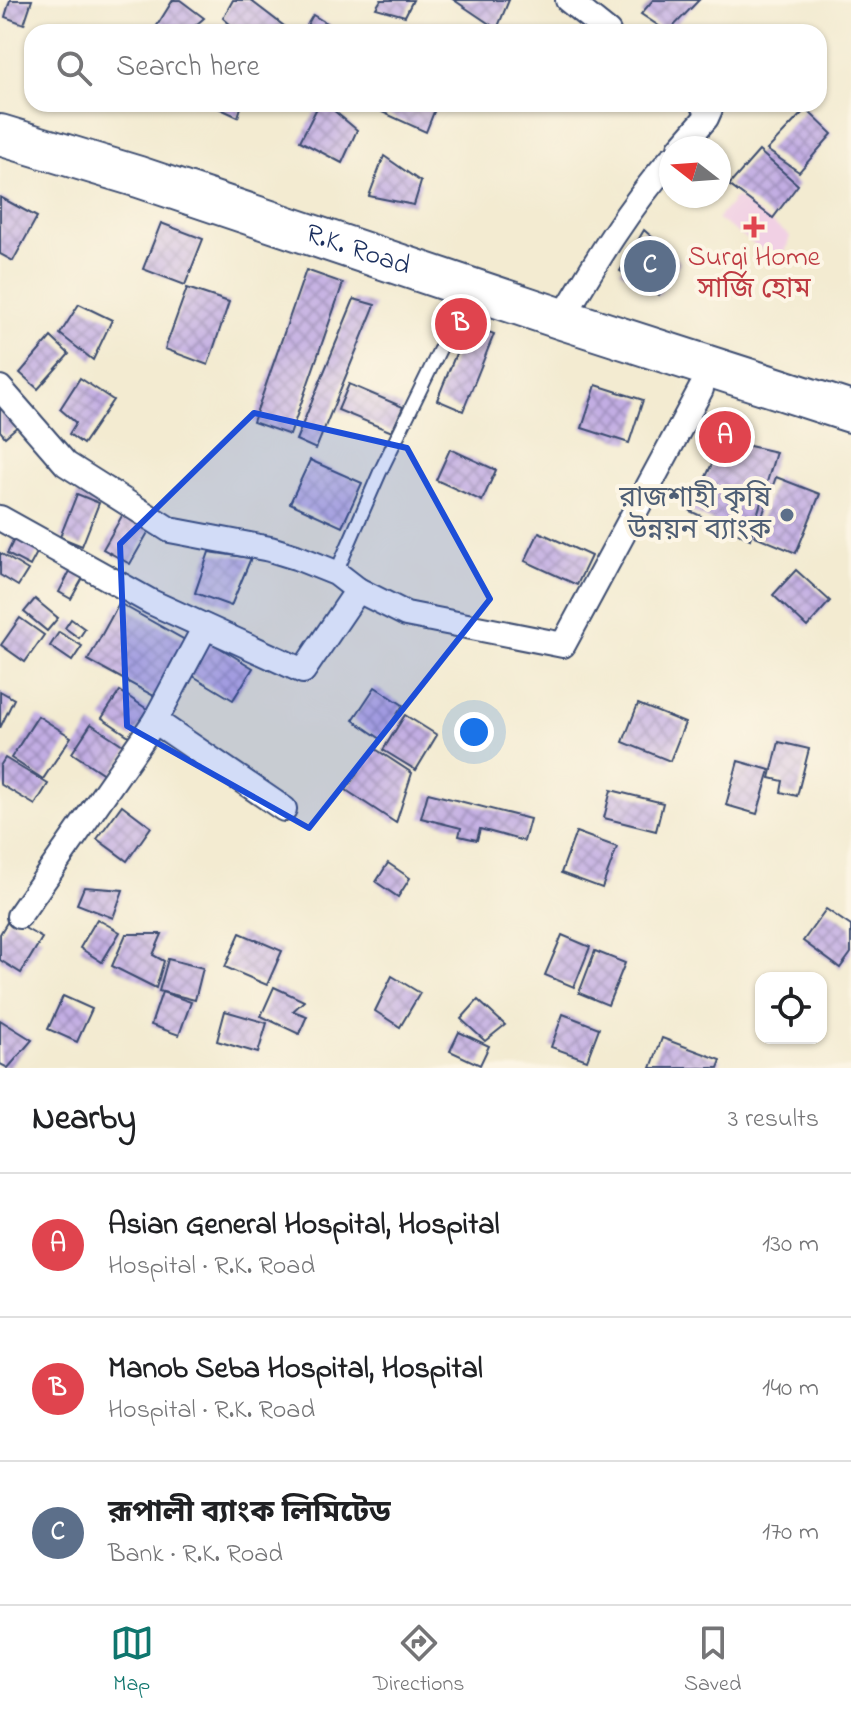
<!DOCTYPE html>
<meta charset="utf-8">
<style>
:root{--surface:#fff;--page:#f2f2f2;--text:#202124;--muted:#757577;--line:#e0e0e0;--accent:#0f766e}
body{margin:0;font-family:"Indie Flower","Noto Sans Bengali",sans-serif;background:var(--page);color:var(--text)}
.controls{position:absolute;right:24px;bottom:24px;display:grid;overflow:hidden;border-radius:16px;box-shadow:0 2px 6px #0004}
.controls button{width:72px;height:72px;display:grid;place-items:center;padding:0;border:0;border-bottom:2px solid var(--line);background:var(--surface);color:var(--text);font:40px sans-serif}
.compass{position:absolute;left:659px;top:136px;width:72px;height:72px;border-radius:50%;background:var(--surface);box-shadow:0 2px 6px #0004;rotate:287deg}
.you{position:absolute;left:474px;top:732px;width:28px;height:28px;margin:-20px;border:6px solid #fff;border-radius:50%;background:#1a73e8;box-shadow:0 0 0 12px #1a73e833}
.badge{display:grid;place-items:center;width:52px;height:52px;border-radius:50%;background:var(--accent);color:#fff;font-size:26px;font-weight:700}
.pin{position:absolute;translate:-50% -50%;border:4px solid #fff;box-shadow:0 2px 8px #0006}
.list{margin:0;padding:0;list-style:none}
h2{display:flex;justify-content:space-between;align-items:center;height:104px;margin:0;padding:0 32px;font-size:34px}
h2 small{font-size:26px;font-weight:400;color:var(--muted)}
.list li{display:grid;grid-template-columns:52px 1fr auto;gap:24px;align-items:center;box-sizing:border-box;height:144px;padding:0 32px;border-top:2px solid var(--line)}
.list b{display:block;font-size:30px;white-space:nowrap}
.list p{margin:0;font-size:26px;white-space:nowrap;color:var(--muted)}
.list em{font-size:26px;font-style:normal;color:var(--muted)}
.icon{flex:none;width:44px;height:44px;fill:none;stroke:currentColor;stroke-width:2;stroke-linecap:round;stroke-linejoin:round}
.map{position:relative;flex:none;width:851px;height:1068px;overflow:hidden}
.search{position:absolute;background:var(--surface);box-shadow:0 2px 6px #0004;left:24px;right:24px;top:24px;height:88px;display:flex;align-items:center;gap:20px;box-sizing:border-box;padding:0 28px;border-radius:24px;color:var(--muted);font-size:30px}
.sheet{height:536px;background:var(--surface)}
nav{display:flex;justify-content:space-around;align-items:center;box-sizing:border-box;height:112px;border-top:2px solid var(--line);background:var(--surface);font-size:22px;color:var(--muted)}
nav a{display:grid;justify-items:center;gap:4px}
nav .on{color:var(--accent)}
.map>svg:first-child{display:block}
</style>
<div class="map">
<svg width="851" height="1068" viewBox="0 0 851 1068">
<defs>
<pattern id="building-cross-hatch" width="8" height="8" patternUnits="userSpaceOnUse" patternTransform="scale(2)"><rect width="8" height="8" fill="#c2ade3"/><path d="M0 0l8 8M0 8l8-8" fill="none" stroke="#9d8dbb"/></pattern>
</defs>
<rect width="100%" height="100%" fill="#fcf5e5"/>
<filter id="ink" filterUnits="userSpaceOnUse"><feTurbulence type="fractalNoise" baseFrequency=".0125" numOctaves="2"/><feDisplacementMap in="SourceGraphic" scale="16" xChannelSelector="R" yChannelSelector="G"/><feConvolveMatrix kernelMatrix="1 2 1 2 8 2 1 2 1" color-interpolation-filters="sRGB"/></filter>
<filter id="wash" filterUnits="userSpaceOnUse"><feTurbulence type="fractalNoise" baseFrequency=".006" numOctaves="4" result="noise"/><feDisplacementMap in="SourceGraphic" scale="32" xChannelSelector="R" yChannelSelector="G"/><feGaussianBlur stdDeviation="1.8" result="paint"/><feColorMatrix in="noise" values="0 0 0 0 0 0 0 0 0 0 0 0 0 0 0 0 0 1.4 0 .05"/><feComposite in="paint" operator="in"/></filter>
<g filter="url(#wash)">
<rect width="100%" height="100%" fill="#f3ebd1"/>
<!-- built -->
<polygon fill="#f1d0e4" points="736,197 790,236 782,263 717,219"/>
<g id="blocks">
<!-- building -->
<g fill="url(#building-cross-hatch)">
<polygon points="10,0 32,0 24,24 5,17"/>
<polygon points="173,0 180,0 204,18 188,32 153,32"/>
<polygon points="233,0 250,0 284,26 279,32 230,32 233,27 223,18"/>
<polygon points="381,0 413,0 405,16 376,8"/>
<polygon points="454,0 509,0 497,29"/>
<polygon points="653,0 699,0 668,32 641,14"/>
<polygon points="313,15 341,32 303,32"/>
<polygon points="210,104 242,104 238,117"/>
<polygon points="319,104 326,104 357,130 342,163 300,141"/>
<polygon points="386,104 437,104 426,132 382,112"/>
<polygon points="806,109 832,134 799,172 767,150"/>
<polygon points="759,151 798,185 773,218 729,185"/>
<polygon points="384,156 421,182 414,205 369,196"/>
<polygon points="0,197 37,217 13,261 0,254"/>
<polygon points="161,223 203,239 185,285 143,269"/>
<polygon points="644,230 680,262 659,295 620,271"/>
<polygon points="306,270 343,283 290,435 253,422"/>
<polygon points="187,288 229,302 208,365 165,349"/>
<polygon points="354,299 375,305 316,449 296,440"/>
<polygon points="79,304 112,320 93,360 60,334"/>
<polygon points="468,324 494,334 463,411 437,400"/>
<polygon points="51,337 69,354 38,389 20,373"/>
<polygon points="80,378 113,400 83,444 69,434 76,423 60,409"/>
<polygon points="349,384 403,407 392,432 338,410"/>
<polygon points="596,385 643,400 629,443 582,428"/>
<polygon points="0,392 25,420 5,437 0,431"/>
<polygon points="723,440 776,452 750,539 690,511"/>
<polygon points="450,449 496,470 482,501 436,480"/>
<polygon points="310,460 362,483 342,527 290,503"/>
<polygon points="776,477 820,494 796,553 755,536"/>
<polygon points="77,494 99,503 82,546 60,537"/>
<polygon points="123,514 150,529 130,564 103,549"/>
<polygon points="539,532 591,556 577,585 525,561"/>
<polygon points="15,537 39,549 30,566 7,554"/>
<polygon points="209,552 251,558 231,606 195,593"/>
<polygon points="0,553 28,570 18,586 0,575"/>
<polygon points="71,569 84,576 71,599 59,592"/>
<polygon points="796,570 830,601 807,627 773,595"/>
<polygon points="35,599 58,618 47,631 24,612"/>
<polygon points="119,603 192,644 161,700 88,660"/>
<polygon points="20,618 44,635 25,662 1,645"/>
<polygon points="71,619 85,629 79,638 65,628"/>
<polygon points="59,632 82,646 72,661 50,646"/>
<polygon points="207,640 253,668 233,700 188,673"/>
<polygon points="375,687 403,705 381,739 353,720"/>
<polygon points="0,691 14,699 0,728"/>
<polygon points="120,691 150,711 132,738 102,718"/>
<polygon points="638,704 685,723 670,761 623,742"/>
<polygon points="405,715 437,735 416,770 383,750"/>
<polygon points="38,716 71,737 43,779 11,758"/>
<polygon points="91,724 129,749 110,778 72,753"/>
<polygon points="779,742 809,749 797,796 781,792 783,781 770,778"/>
<polygon points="374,748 412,773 396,823 346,790"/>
<polygon points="5,758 48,784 35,805 0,784 0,766"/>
<polygon points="738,761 770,770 757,814 726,805"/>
<polygon points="611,790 663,803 656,831 604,818"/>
<polygon points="428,793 530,819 524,841 480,829 477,840 459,836 461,828 421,818"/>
<polygon points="122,805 151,827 127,861 97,839"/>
<polygon points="576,832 617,847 602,888 561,873"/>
<polygon points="388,863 410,878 398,897 376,882"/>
<polygon points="84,887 123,890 113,918 77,904"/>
<polygon points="826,909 851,926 851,953 840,968 803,941"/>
<polygon points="9,919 42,938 21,973 0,960 0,934"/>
<polygon points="97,919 120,932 102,962 80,948"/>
<polygon points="240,933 282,951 267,985 225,967"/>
<polygon points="126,934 162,934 153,955 164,961 156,988 112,966"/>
<polygon points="562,935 590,947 574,987 545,975"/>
<polygon points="595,951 625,963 608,1005 579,993"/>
<polygon points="168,959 203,968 195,1000 159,991"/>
<polygon points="392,976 420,993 400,1027 375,1011"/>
<polygon points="274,987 304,1001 293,1011 307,1016 299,1034 261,1016"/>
<polygon points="162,992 191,1002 179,1035 151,1025"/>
<polygon points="63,996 92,1009 77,1042 48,1029"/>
<polygon points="478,1000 505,1025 485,1041 461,1019"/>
<polygon points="225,1011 267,1023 258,1053 217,1041"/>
<polygon points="563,1014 599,1028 587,1060 551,1047"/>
<polygon points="0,1020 32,1040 8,1068 0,1064"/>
<polygon points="459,1032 489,1046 480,1065 450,1051"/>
<polygon points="662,1038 721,1060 718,1068 651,1068"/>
</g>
</g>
</g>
<g filter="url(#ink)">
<use href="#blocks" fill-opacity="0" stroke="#3b4b6f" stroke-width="2"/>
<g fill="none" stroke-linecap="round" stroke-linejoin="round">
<!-- service casing -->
<g stroke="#3b4b6f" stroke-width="16">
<polyline id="service" points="336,573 380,472 459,310"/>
</g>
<!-- minor casing -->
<g stroke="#3b4b6f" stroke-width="28">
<g id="minor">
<polyline points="568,0 608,32"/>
<polyline points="680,148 706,118 710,109 703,104"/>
<path d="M562 319C595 263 628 208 671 159"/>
<polyline points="0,388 66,464 170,530 270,549 296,557 336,573 358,590"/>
<polyline points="0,518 151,602 303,671 358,590 406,614 563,645 701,389"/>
<polyline points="155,721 284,809"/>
<polyline points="19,916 155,721 205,627"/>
</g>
</g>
<!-- trunk casing -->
<g stroke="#3b4b6f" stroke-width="44">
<g id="trunk">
<path id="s1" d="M0 135 139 177 562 319 851 412"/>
</g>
</g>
<!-- service -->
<use href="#service" stroke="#fff" stroke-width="12"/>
<!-- minor -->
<use href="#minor" stroke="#fff" stroke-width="24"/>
<!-- trunk -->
<use href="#trunk" stroke="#fff" stroke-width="40"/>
</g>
</g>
<!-- marked area -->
<path fill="#1d4ed8" fill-opacity="0.2" stroke="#1d4ed8" stroke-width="6" stroke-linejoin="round" d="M254 413 407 448 490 599 309 828 127 726 120 544Z"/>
<!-- markers -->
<path fill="#e0444e" stroke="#fcf5e5" stroke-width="3" d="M750 215h8v8h8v8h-8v8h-8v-8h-8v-8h8z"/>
<circle fill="#5c6f8a" stroke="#fcf5e5" stroke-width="3" cx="787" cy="515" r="8"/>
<g text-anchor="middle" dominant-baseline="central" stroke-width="8" stroke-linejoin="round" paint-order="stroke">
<!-- street labels -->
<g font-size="28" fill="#1b2f5e" stroke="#fcf5e5">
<text stroke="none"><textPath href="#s1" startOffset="376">R.K. Road</textPath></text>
</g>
<!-- health labels -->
<g font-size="28" fill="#be3a42" stroke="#fcf5e5">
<text x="754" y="258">Surgi Home<tspan x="754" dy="32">সার্জি হোম</tspan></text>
</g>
<!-- service labels -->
<g font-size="28" fill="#4e5e75" stroke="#fcf5e5" text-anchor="end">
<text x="771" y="499">রাজশাহী কৃষি<tspan x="771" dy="32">উন্নয়ন ব্যাংক</tspan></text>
</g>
</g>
</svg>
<div class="controls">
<button><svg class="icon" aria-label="locate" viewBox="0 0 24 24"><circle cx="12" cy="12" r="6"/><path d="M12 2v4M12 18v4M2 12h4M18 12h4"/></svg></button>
</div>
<svg class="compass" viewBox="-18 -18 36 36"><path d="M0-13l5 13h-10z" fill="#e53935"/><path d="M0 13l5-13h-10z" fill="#757577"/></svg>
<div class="you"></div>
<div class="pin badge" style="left:725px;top:437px;background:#e0444e">A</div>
<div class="pin badge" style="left:461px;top:324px;background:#e0444e">B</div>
<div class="pin badge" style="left:650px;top:266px;background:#5c6f8a">C</div>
<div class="search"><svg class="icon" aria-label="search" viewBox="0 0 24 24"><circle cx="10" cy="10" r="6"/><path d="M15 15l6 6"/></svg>Search here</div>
</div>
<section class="sheet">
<h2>Nearby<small>3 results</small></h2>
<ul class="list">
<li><span class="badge" style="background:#e0444e">A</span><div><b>Asian General Hospital, Hospital</b><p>Hospital · R.K. Road</p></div><em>130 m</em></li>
<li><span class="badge" style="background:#e0444e">B</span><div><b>Manob Seba Hospital, Hospital</b><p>Hospital · R.K. Road</p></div><em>140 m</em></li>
<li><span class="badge" style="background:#5c6f8a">C</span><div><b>রূপালী ব্যাংক লিমিটেড</b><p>Bank · R.K. Road</p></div><em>170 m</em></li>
</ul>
</section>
<nav>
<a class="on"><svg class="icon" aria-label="map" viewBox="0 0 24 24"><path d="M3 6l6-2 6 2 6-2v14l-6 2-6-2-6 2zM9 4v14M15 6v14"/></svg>Map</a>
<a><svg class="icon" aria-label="directions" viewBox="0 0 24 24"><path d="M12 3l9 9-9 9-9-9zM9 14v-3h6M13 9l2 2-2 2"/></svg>Directions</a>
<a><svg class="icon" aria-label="saved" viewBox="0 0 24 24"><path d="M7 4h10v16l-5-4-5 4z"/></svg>Saved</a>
</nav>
